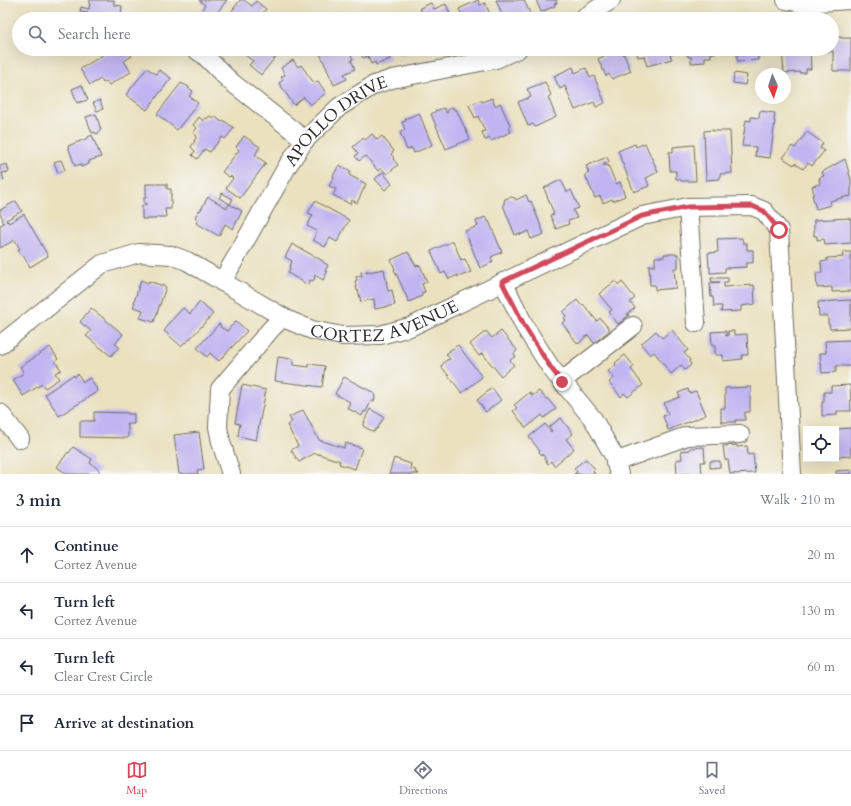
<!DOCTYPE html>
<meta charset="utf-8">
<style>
:root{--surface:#fff;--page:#f6f6f7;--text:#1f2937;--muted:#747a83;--line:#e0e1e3;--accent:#d1495b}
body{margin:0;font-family:Cardo,serif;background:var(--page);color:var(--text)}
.controls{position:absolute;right:12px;bottom:12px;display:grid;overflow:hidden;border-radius:0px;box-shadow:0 4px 16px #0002}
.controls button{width:36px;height:36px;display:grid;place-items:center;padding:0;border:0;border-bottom:1px solid var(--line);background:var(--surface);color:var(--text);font:20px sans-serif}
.compass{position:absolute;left:755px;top:68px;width:36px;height:36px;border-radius:50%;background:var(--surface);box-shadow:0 4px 16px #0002;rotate:177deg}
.stop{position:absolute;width:12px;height:12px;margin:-9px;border:3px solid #d1495b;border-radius:50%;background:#fff}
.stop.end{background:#d1495b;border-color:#fff;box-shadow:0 1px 4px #0008}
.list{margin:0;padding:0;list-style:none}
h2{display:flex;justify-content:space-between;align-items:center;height:52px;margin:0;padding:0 16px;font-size:17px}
h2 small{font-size:13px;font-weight:400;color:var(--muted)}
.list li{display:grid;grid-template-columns:26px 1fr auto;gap:12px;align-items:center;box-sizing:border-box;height:56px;padding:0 16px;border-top:1px solid var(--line)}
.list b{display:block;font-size:15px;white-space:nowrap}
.list p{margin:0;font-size:13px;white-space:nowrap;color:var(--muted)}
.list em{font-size:13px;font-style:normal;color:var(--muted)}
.icon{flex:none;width:22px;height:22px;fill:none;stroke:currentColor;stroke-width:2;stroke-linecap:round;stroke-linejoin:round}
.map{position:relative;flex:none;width:851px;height:474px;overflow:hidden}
.search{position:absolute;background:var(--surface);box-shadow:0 4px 16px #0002;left:12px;right:12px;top:12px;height:44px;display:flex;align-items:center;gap:10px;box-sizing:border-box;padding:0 14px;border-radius:22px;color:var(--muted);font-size:15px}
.sheet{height:276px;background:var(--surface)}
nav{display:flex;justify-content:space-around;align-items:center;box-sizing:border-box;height:56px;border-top:1px solid var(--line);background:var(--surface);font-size:11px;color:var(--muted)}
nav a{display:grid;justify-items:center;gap:2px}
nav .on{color:var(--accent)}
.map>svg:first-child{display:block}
</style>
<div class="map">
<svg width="851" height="474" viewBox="0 0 851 474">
<rect width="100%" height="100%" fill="#f6f6f2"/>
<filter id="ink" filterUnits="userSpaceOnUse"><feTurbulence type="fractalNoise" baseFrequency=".025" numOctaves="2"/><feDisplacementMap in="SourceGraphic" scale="8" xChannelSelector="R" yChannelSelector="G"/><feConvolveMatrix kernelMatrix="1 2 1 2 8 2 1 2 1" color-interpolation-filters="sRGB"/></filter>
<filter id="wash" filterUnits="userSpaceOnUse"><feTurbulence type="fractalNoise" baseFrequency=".012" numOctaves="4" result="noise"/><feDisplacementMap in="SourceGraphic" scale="16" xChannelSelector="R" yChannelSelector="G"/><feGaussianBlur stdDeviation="0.9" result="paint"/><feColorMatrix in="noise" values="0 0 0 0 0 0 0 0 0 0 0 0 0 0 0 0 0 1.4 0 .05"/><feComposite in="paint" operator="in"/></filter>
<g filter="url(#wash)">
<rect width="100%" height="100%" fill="#eae1bf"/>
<g id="blocks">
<!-- building -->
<g fill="#c1b5f1">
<polygon points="90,0 114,0 114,5 122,6 121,15 123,16 122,19 87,19 88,13 80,12 81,7 89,9"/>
<polygon points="199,0 227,0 213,18 205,12 206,12 202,9 205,5"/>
<polygon points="240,0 244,0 252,6 256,1 266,9 258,19 226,19"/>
<polygon points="478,0 480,5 485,3 492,19 464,19 459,9"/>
<polygon points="496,0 524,0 532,18 529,19 504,19"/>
<polygon points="536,0 556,0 557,3 554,4 555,6 541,12"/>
<polygon points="431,3 434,9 446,4 452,19 424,19 420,8"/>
<polygon points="395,15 397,19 405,16 406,19 386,19"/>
<polygon points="832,37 841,37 841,38 851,38 851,71 833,71 833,51 828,52 828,49 832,49"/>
<polygon points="110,49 128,49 132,56 124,61 131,72 109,85 106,81 103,83 101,79 90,85 80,69 111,50"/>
<polygon points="248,49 282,49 261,75 249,65 253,61 244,54"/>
<polygon points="318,49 348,49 353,59 351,60 355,69 344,74 347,79 334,85"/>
<polygon points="358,49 386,49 390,59 376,65 375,62 371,64 368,56 363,58"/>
<polygon points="397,49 417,49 401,56"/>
<polygon points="600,49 626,49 627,51 623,53 631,71 612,79 609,74 606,76 598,59 604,56"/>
<polygon points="636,49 676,49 677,53 670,55 672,59 647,66 644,56 638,57"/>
<polygon points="687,49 716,49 716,53 711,53 711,57 705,57 705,62 691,63 691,57 688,57"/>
<polygon points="737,49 762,49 762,55 758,55 758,60 737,61"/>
<polygon points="782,49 810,49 811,69 806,69 806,73 800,73 800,72 784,73"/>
<polygon points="293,60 298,67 301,65 314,83 318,81 326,93 310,105 304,97 294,105 279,83 283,80 281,77 285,75 281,68"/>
<polygon points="573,67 575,73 586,68 590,78 594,76 605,103 596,107 594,102 575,110 565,86 560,89 554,76"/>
<polygon points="147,68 156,74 159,70 171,78 147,110 126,95"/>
<polygon points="734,73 747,75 745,85 733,83"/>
<polygon points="545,82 551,95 548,97 556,117 535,127 533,124 528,126 518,102 531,97 527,89"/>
<polygon points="181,83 189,87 188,88 193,91 189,96 198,103 177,130 157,114"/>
<polygon points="82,85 88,100 77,103 72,89"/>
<polygon points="492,98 495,106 500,103 510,125 509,126 511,132 491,141 490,138 485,140 482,132 485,131 478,116 475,118 469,105 481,100 482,102"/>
<polygon points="100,100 103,109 97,111 93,103"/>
<polygon points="453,107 454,110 456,109 470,139 446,149 431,114 435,112 435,111 444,108 446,113 448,112 447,110"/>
<polygon points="760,111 775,113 774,121 775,121 770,158 755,156 756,147 742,146 746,120 751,121 751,117 759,118"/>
<polygon points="419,113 432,145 414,153 412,148 407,150 400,132 405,130 402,122 406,121 405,119"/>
<polygon points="96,114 101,130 99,131 99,133 96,134 95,132 92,133 86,117"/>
<polygon points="210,116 213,118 214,116 222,122 223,120 234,128 225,139 222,137 210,152 205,149 197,159 192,155 195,151 191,147 195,141 194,141 197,136 193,133 197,128 193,125 199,117 203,121 205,118 206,119"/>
<polygon points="713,130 713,131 730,131 732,173 720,174 720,179 706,180 704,131"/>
<polygon points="807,132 823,143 820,148 824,151 812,166 808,163 803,169 795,163 794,165 783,158 792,146 795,148"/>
<polygon points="372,134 377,140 382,136 394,151 391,154 394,158 393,159 398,165 387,174 381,168 378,171 366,156 359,161 355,156 358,153 353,147 363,138 365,140"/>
<polygon points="92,135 101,157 89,161 89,164 81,167 81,164 75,166 68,146 88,138 88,137"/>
<polygon points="244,136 260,147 255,155 266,163 240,198 226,188 233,178 230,176 229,177 222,172 239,150 236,147"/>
<polygon points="645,143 658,172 646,178 649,186 634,192 620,157 621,157 618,151 635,144 636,147"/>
<polygon points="694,145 696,181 681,181 680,179 676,179 676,171 670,171 669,152 673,152 673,147"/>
<polygon points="607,157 609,162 604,164 604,166 608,165 616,184 620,182 625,196 613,201 612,199 603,203 600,196 595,198 585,175 589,173 586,166"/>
<polygon points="845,159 851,180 851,196 849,197 849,196 830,201 831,205 816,209 812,195 814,194 812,186 820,184 819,178 824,176 822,172"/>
<polygon points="61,160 65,170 58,173 54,162"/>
<polygon points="7,164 9,172 2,173 4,180 0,181 0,166"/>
<polygon points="339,165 351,171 349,175 366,184 357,203 352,200 350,204 333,195 336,189 329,186 334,177 333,176"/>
<polygon points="383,172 392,184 385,190 375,179"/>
<polygon points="561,180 567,192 571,190 579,208 573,210 577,218 568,221 569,224 556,229 550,215 554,214 544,188"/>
<polygon points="146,184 167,184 167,189 171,189 171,209 165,209 166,217 156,217 156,219 142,219 142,205 146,205 146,203 144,203 144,197 146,198"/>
<polygon points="222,193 233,199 230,204 219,198"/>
<polygon points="526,195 529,202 531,201 544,234 531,239 528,231 520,235 520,233 515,235 503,205 504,204 504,202 505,199 510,197 515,198 516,200"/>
<polygon points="208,197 227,208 229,204 242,211 233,229 225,224 219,236 196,223 198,219 195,217 199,210 200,211"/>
<polygon points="16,201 22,211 6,220 7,222 8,221 9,223 24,214 48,256 30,267 23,255 22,256 18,250 20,249 15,240 0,248 0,225 4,223 2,220 3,219 0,214 0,210"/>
<polygon points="315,201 349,220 337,242 330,238 325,247 313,240 317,231 307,226 313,215 308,213"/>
<polygon points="485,217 488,222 489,221 502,252 491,257 493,262 480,268 465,231 478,226 476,221"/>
<polygon points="849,218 849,219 851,219 851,243 825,245 824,239 817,240 817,236 814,236 814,220"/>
<polygon points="742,238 743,243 747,243 747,250 753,250 753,263 746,263 746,267 725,268 725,272 710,273 710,267 709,267 708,253 718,252 717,239"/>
<polygon points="453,241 461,260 465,259 471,272 458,277 458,275 449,279 445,272 441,274 431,251"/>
<polygon points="292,244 323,261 323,262 328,265 325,271 327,272 323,280 315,275 314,280 312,281 310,280 308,285 288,273 290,268 289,268 292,261 285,257"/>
<polygon points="408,252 416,266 420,265 427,282 422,284 425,292 421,293 422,296 409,302 394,269 395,269 391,260"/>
<polygon points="842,252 851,252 851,291 832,292 832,287 817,288 816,273 822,273 821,262 827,261 827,258 843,257"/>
<polygon points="664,254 678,254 678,268 674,268 676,288 655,290 655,285 650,285 649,265 655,266 655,257 664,257"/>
<polygon points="384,269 388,291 392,290 395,305 375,309 374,299 361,302 358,290 357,291 355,281 357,280 356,276 362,276 361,272 368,271 368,272"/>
<polygon points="711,278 728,278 728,282 724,282 724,287 754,285 755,304 741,306 741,311 721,312 722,306 714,306 713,297 711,297 710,283 720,282 712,282"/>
<polygon points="141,280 148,283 149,281 166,287 154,322 140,318 143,310 133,307 135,302 134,302"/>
<polygon points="615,281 619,285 622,282 635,298 630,302 635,308 627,314 629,315 618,324 609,312 612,310 599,294"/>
<polygon points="577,300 581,305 583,304 597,321 600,318 610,330 594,343 588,335 578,344 562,323 566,320 564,318 566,316 563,312"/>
<polygon points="851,300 851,328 830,329 829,324 828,324 828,316 819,316 818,302"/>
<polygon points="200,302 213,314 186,343 185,342 181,346 164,331 168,326 167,325 183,308 190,314"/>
<polygon points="91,308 123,334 115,344 119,347 111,356 86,336 91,331 80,322"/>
<polygon points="236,321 247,331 219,361 210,353 207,357 197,348 219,324 221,326 220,327 227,331"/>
<polygon points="672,330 688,350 684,353 690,360 689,361 691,365 685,370 681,365 671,374 654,352 650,355 641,344 656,331 662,338"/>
<polygon points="486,331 492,338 501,331 517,350 514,354 516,356 510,360 514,365 501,376 482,353 479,356 470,344"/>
<polygon points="726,331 726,336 728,335 728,331 734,331 734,335 747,334 748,355 742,355 742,359 723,361 723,355 715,355 715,346 712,346 711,332"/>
<polygon points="851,340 851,366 836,366 836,372 822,373 820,353 826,353 825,341"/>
<polygon points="458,345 482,377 462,393 441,366 443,364 444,362 447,360 450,359 446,354 450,351 449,351"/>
<polygon points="50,347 58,359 55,361 61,370 55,373 59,379 45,388 42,384 23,396 13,380 24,373 20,367"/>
<polygon points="625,355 634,366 631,369 643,385 628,397 624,393 621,397 609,382 614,378 608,371 616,365 615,363"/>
<polygon points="278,357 293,359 293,365 309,367 309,364 325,366 322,387 275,381"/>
<polygon points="78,374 83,382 90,378 98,391 59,416 45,394 73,375 74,377"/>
<polygon points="344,377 374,393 375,399 374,401 371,401 366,412 364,411 362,416 347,408 350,402 335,394"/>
<polygon points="242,385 266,390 256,440 238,436 240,424 235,423"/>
<polygon points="850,385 851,411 837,411 837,415 822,416 822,402 824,402 824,392 831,392 831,386"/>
<polygon points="751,387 751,393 750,393 750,412 745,412 745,420 735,420 736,422 721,422 721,408 725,408 725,388"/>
<polygon points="492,388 501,400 486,412 477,400"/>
<polygon points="688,389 689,393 696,391 706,415 668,430 663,416 668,414 664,403 680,397 678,393"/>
<polygon points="539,391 546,399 547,398 556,409 544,418 542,415 526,428 513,411 517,408 514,405 530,392 532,396"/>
<polygon points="370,409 384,417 377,429 376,429 374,432 363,426 365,422 364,422"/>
<polygon points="303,410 319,440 344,448 345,443 362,448 355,469 339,464 340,461 315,453 299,462 291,450 298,446 287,425 292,422 289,417"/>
<polygon points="94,412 128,413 128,414 134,414 134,424 127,424 127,425 128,425 128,438 80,437 80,421 94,421"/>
<polygon points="561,418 573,434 566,439 574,449 554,466 551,461 548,464 544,458 545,457 543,455 542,455 539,452 540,451 529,437 545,424 551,432 552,431 549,427"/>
<polygon points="851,428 851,456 836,457 836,429"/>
<polygon points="199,432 204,469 197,470 198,474 179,474 174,435"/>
<polygon points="737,445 737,447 747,446 748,455 753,454 755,473 730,474 728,460 725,460 723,446"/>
<polygon points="73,447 92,459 90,463 100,470 97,474 67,474 57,467 68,452 69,453"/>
<polygon points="704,447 705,462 701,462 702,474 677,474 676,460 682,459 681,451 690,450 690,448"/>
<polygon points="394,458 411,464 410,469 416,470 415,472 419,474 389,474"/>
<polygon points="586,459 595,469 593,471 595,474 574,474 577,472 574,468"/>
<polygon points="710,461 720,461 720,467 710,468"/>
<polygon points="851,470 851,474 836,474 836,471"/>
</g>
</g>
</g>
<g filter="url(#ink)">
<use href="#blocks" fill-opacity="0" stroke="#6e6b5f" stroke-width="1"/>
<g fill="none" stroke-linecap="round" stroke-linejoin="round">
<!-- minor casing -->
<g stroke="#6e6b5f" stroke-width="20">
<g id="minor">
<polyline points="786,0 801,3 851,0"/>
<polyline points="582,19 611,0"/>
<polyline points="195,49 204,55 230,81 305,140"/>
<polyline points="688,207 696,323"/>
<path id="s1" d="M222 282 288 165 305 140 339 107 374 85 392 79 496 59 518 49"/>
<polyline points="503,282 525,327 551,368 593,419 614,456 619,474"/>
<path id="s2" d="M0 345 102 264 139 253 171 255 187 261 288 320 312 330 342 336 380 335 410 327 642 216 688 207 752 206 764 211 779 230 792 474"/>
<polyline points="562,381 633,326"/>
<polyline points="0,413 20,439"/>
<polyline points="615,462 687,436 740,434"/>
<polyline points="231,474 221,442 218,427 220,389 271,329 283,317"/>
</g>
</g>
<!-- minor -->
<use href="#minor" stroke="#fff" stroke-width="18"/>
</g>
</g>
<g fill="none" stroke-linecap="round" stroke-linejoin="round" filter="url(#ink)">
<!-- route -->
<polyline stroke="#d1495b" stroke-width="5" points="562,382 551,368 525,327 502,282 642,216 688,207 752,206 764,211 779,230"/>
</g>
<g text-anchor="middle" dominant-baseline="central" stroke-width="3" stroke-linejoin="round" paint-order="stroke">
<!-- street labels -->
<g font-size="17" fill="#2b2b2b" stroke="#f6f6f2">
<text stroke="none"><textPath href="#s1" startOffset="201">APOLLO DRIVE</textPath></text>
<text stroke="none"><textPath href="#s2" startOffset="436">CORTEZ AVENUE</textPath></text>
</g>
</g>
</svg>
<div class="controls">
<button><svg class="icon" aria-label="locate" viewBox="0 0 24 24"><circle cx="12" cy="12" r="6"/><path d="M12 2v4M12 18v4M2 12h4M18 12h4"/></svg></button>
</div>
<svg class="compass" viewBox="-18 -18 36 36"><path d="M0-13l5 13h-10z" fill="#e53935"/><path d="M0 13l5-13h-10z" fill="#747a83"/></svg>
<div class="stop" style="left:779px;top:230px"></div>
<div class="stop end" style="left:562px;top:382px"></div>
<div class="search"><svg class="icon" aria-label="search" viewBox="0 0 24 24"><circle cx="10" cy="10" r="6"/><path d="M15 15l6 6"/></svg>Search here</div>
</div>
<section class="sheet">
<h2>3 min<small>Walk · 210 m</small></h2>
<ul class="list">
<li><svg class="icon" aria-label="ahead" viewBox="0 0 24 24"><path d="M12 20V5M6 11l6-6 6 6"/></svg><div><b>Continue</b><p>Cortez Avenue</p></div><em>20 m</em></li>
<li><svg class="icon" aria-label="left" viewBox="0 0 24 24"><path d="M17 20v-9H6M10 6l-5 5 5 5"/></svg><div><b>Turn left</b><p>Cortez Avenue</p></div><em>130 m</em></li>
<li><svg class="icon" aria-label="left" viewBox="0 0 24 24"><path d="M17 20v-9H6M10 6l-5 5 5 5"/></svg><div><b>Turn left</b><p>Clear Crest Circle</p></div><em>60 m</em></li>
<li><svg class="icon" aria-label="arrive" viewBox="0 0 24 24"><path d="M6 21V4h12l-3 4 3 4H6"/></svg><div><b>Arrive at destination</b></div></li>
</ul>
</section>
<nav>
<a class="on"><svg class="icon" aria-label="map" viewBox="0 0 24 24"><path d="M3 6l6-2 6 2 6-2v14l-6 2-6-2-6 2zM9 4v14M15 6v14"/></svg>Map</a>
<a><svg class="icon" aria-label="directions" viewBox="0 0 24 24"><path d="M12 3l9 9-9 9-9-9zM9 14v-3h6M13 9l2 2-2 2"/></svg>Directions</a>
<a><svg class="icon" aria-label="saved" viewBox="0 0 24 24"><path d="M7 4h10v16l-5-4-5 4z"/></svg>Saved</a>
</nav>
